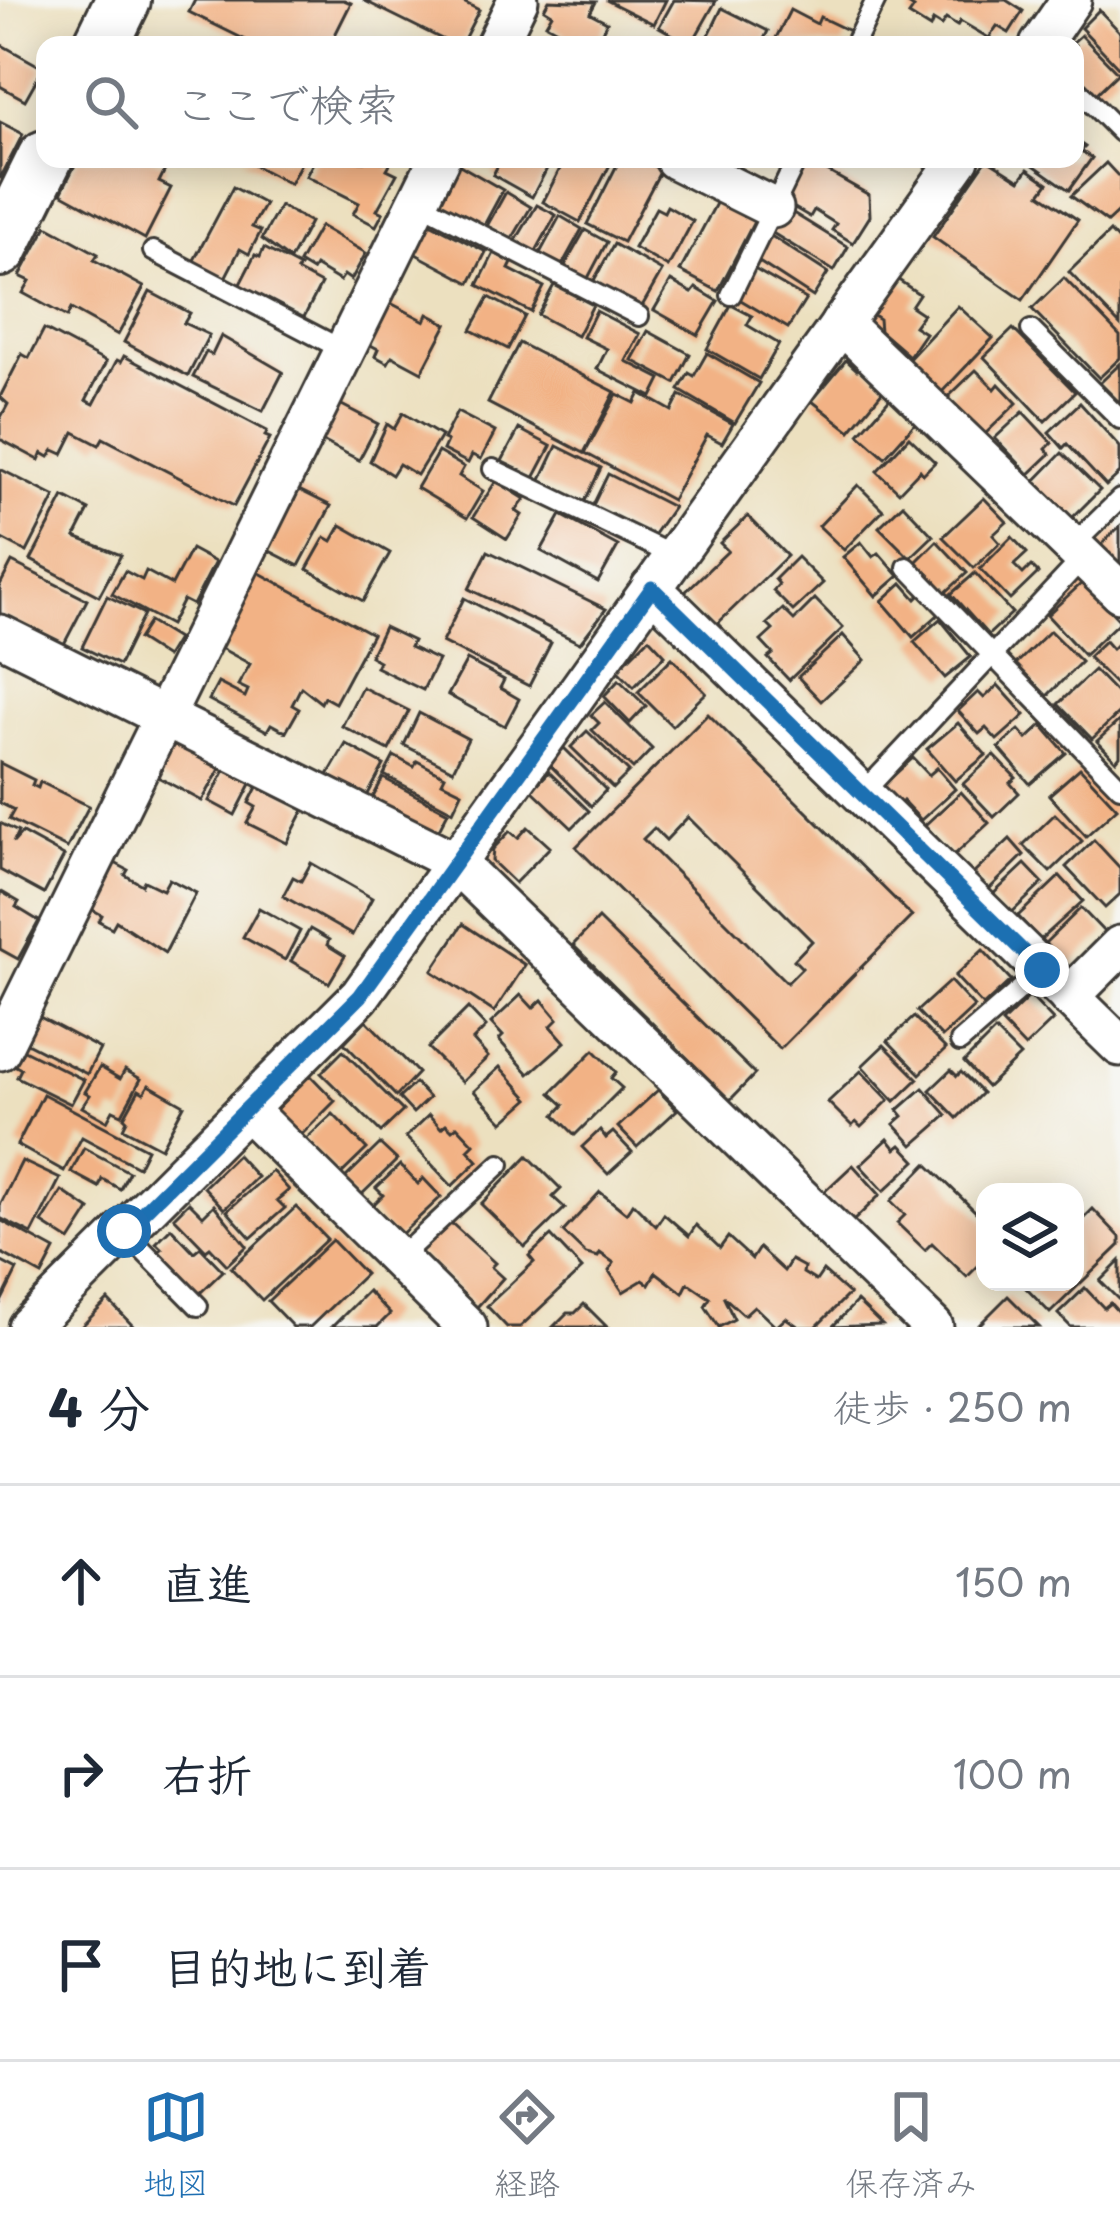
<!DOCTYPE html>
<html lang="ja">
<meta charset="utf-8">
<style>
:root{--surface:#fff;--page:#f2f2f3;--text:#1f2937;--muted:#747a83;--line:#e0e1e3;--accent:#1f6fb2}
body{margin:0;font-family:"Playpen Sans","Klee One",sans-serif;background:var(--page);color:var(--text)}
.controls{position:absolute;right:36px;bottom:36px;display:grid;overflow:hidden;border-radius:24px;box-shadow:0 6px 30px #0003}
.controls button{width:108px;height:108px;display:grid;place-items:center;padding:0;border:0;border-bottom:3px solid var(--line);background:var(--surface);color:var(--text);font:60px sans-serif}
.stop{position:absolute;width:36px;height:36px;margin:-27px;border:9px solid #1f6fb2;border-radius:50%;background:#fff}
.stop.end{background:#1f6fb2;border-color:#fff;box-shadow:0 3px 12px #0008}
.list{margin:0;padding:0;list-style:none}
h2{display:flex;justify-content:space-between;align-items:center;height:156px;margin:0;padding:0 48px;font-size:51px}
h2 small{font-size:39px;font-weight:400;color:var(--muted)}
.list li{display:grid;grid-template-columns:78px 1fr auto;gap:36px;align-items:center;box-sizing:border-box;height:192px;padding:0 48px;border-top:3px solid var(--line)}
.list b{display:block;font-size:45px;white-space:nowrap}
.list em{font-size:39px;font-style:normal;color:var(--muted)}
.icon{flex:none;width:66px;height:66px;fill:none;stroke:currentColor;stroke-width:2;stroke-linecap:round;stroke-linejoin:round}
.map{position:relative;flex:none;width:1120px;height:1327px;overflow:hidden}
.search{position:absolute;background:var(--surface);box-shadow:0 6px 30px #0003;left:36px;right:36px;top:36px;height:132px;display:flex;align-items:center;gap:30px;box-sizing:border-box;padding:0 42px;border-radius:24px;color:var(--muted);font-size:45px}
.sheet{height:732px;background:var(--surface)}
nav{display:flex;justify-content:space-around;align-items:center;box-sizing:border-box;height:168px;border-top:3px solid var(--line);background:var(--surface);font-size:33px;color:var(--muted)}
nav a{display:grid;justify-items:center;gap:6px}
nav .on{color:var(--accent)}
.map>svg:first-child{display:block}
</style>
<div class="map">
<svg width="1120" height="1327" viewBox="0 0 1120 1327">
<rect width="100%" height="100%" fill="#f6f6f2"/>
<filter id="ink" filterUnits="userSpaceOnUse"><feTurbulence type="fractalNoise" baseFrequency=".00833" numOctaves="2"/><feDisplacementMap in="SourceGraphic" scale="24" xChannelSelector="R" yChannelSelector="G"/><feConvolveMatrix kernelMatrix="1 2 1 2 8 2 1 2 1" color-interpolation-filters="sRGB"/></filter>
<filter id="wash" filterUnits="userSpaceOnUse"><feTurbulence type="fractalNoise" baseFrequency=".004" numOctaves="4" result="noise"/><feDisplacementMap in="SourceGraphic" scale="48" xChannelSelector="R" yChannelSelector="G"/><feGaussianBlur stdDeviation="2.7" result="paint"/><feColorMatrix in="noise" values="0 0 0 0 0 0 0 0 0 0 0 0 0 0 0 0 0 1.4 0 .05"/><feComposite in="paint" operator="in"/></filter>
<g filter="url(#wash)">
<rect width="100%" height="100%" fill="#ece0bf"/>
<g id="blocks">
<!-- building -->
<g fill="#f2b285" fill-rule="evenodd">
<polygon points="195,0 344,0 351,3 330,45 256,45 189,12"/>
<polygon points="363,0 459,0 479,10 461,45 454,45"/>
<polygon points="549,0 596,2 590,13 607,22 595,45 585,45 546,24 552,14 544,9"/>
<polygon points="606,0 666,0 654,24"/>
<polygon points="674,0 716,1 691,45 659,27"/>
<polygon points="902,0 1006,0 1023,11 1009,33 997,26 989,38 960,21 957,26 946,19 941,26 933,21 930,28 909,15 914,8"/>
<polygon points="722,8 768,31 761,45 704,45"/>
<polygon points="790,10 817,24 820,17 849,31 842,45 766,45 769,39 774,42"/>
<polygon points="1099,10 1120,32 1120,69 1081,28"/>
<polygon points="1081,35 1118,73 1096,94 1075,73 1075,45 1070,45"/>
<polygon points="0,44 43,68 25,100 0,86"/>
<polygon points="0,122 23,134 0,179"/>
<polygon points="1075,140 1085,147 1081,151 1092,158 1069,190 1025,159 1075,159"/>
<polygon points="78,159 153,159 167,166 159,182 171,188 145,239 61,193"/>
<polygon points="242,159 303,159 290,184"/>
<polygon points="315,159 391,162 387,169 397,174 377,210 383,213 376,226 353,214 359,203 306,176"/>
<polygon points="501,159 552,159 532,197 493,175"/>
<polygon points="565,159 613,159 580,222 543,202"/>
<polygon points="620,159 640,159 661,170 623,242 587,224"/>
<polygon points="806,159 869,195 870,216 853,243 832,230 836,224 814,210 810,217 781,200"/>
<polygon points="987,159 1020,180 1028,169 1048,183 1040,194 1078,220 1023,300 933,237"/>
<polygon points="1106,163 1120,178 1120,210 1107,222 1071,196"/>
<polygon points="458,164 503,190 483,227 436,201"/>
<polygon points="233,187 265,204 252,227 261,231 249,254 240,249 225,278 193,262"/>
<polygon points="506,192 531,207 512,239 487,226"/>
<polygon points="721,194 758,214 718,291 680,271"/>
<polygon points="537,205 556,215 535,253 515,242"/>
<polygon points="280,206 310,222 290,260 262,239"/>
<polygon points="667,206 693,221 668,267 634,248 656,208 664,212"/>
<polygon points="785,208 848,247 834,271 771,232"/>
<polygon points="560,216 582,229 561,267 539,255"/>
<polygon points="428,222 486,252 470,283 412,252"/>
<polygon points="47,226 98,254 94,260 144,287 118,335 71,309 67,317 23,293 30,281 20,276"/>
<polygon points="320,226 366,253 351,280 344,275 340,281 315,266 312,271 299,263"/>
<polygon points="585,230 607,242 587,280 564,267"/>
<polygon points="1110,232 1120,243 1120,325 1069,272"/>
<polygon points="768,234 828,273 813,297 753,258"/>
<polygon points="614,244 662,271 641,308 593,282"/>
<polygon points="264,248 300,267 297,271 321,284 303,319 239,286 255,255 260,257"/>
<polygon points="494,253 512,263 509,269 544,287 531,312 478,285"/>
<polygon points="751,267 806,299 788,328 734,296"/>
<polygon points="1064,278 1120,336 1120,358 1099,378 1032,309"/>
<polygon points="897,279 919,294 911,306 923,314 914,326 925,333 909,356 880,331 879,319 873,315"/>
<polygon points="671,281 692,293 696,288 718,301 698,335 654,310"/>
<polygon points="554,285 593,305 577,336 538,315"/>
<polygon points="150,292 190,313 184,323 209,335 188,376 124,342"/>
<polygon points="489,297 525,316 508,349 471,330"/>
<polygon points="383,299 425,321 428,314 447,324 422,372 392,356 388,363 375,356 378,349 361,340"/>
<polygon points="731,305 752,316 747,325 779,344 759,379 707,349"/>
<polygon points="958,306 993,338 940,394 906,362"/>
<polygon points="596,311 640,334 626,361 661,379 652,397 597,369 607,349 583,337"/>
<polygon points="44,329 106,362 86,400 94,404 117,360 121,362 124,356 267,431 265,436 270,438 234,506 103,438 99,445 74,432 63,454 54,450 49,457 42,453 39,460 0,439 0,419 8,404 0,397 22,354 29,358"/>
<polygon points="1013,329 1075,392 1045,421 984,357"/>
<polygon points="648,331 690,354 675,383 632,360"/>
<polygon points="221,336 283,372 263,411 193,377 206,352 212,355"/>
<polygon points="519,343 615,392 584,453 488,403"/>
<polygon points="707,353 759,383 735,423 679,390 689,373 694,376"/>
<polygon points="846,360 857,370 862,365 888,385 850,431 812,401"/>
<polygon points="1120,364 1120,403 1100,383"/>
<polygon points="976,370 995,389 999,384 1017,403 983,436 943,402"/>
<polygon points="640,393 672,411 680,395 733,424 722,443 707,435 672,500 585,453 617,394 635,403"/>
<polygon points="893,395 919,419 885,457 859,434"/>
<polygon points="334,401 378,424 359,460 315,437"/>
<polygon points="1080,403 1120,447 1120,473 1106,486 1067,444 1063,448 1049,432"/>
<polygon points="457,412 495,432 481,459 472,455 468,463 443,450 447,441 443,439"/>
<polygon points="1023,412 1052,443 1046,449 1050,454 1029,474 995,438"/>
<polygon points="403,413 441,436 417,475 399,464 392,475 370,461 387,424 394,429"/>
<polygon points="519,429 551,446 533,480 501,463"/>
<polygon points="909,437 935,462 923,474 920,470 899,492 877,471"/>
<polygon points="557,446 601,468 583,505 539,484"/>
<polygon points="438,452 464,467 459,476 483,491 467,518 417,488"/>
<polygon points="1062,453 1100,490 1069,521 1031,485"/>
<polygon points="0,469 55,497 27,552 0,538"/>
<polygon points="608,474 673,507 649,541 590,511"/>
<polygon points="496,481 525,499 516,511 522,515 507,539 473,517"/>
<polygon points="858,485 883,510 844,550 819,526"/>
<polygon points="299,490 331,506 299,566 262,547 285,502 292,505"/>
<polygon points="64,497 89,510 75,537 121,555 99,596 31,560"/>
<polygon points="984,498 1007,522 993,535 1000,543 974,568 943,537"/>
<polygon points="903,504 933,536 910,558 879,527"/>
<polygon points="561,515 618,546 598,582 541,551"/>
<polygon points="748,516 787,556 713,628 681,596 728,551 720,543"/>
<polygon points="341,525 390,553 363,601 307,569 325,537 332,541"/>
<polygon points="1120,526 1120,574 1096,550"/>
<polygon points="1012,537 1027,553 1014,565 1023,574 1031,566 1038,573 1010,600 980,569"/>
<polygon points="937,541 967,573 945,593 916,562"/>
<polygon points="861,542 873,557 879,553 899,576 876,596 843,557"/>
<polygon points="191,549 215,562 193,605 183,600 170,625 112,594 125,571 142,580 146,571 172,585"/>
<polygon points="488,551 606,609 580,643 469,589"/>
<polygon points="797,557 823,583 793,611 773,591 779,584 775,579"/>
<polygon points="12,562 87,600 63,646 0,615 0,585"/>
<polygon points="256,571 372,634 335,703 324,697 321,703 301,687 292,705 299,709 286,732 271,724 267,731 209,700 218,683 245,697 248,690 238,685 250,664 215,645"/>
<polygon points="975,573 1012,613 988,635 951,594"/>
<polygon points="1083,582 1120,621 1084,655 1047,615"/>
<polygon points="902,583 916,599 921,594 939,614 913,637 882,601"/>
<polygon points="107,596 144,614 119,665 82,647"/>
<polygon points="464,598 551,643 529,686 442,642"/>
<polygon points="815,599 843,628 789,680 768,658 773,654 761,641 773,630 767,624 783,609 794,620"/>
<polygon points="940,619 971,657 945,678 914,642"/>
<polygon points="149,622 177,639 166,657 138,639"/>
<polygon points="384,627 413,641 410,647 438,660 423,690 376,667 379,661 370,656"/>
<polygon points="1050,631 1081,662 1047,696 1016,664"/>
<polygon points="843,635 865,660 821,701 798,677"/>
<polygon points="649,638 665,655 634,687 617,670"/>
<polygon points="1105,641 1112,649 1120,641 1120,689 1088,657"/>
<polygon points="672,658 706,693 672,726 638,692"/>
<polygon points="467,660 504,680 500,688 519,699 505,726 448,695"/>
<polygon points="1094,670 1120,697 1120,712 1092,739 1058,704"/>
<polygon points="619,680 646,706 630,723 604,696"/>
<polygon points="998,685 1025,715 997,740 986,728 979,734 958,711 978,692 984,698"/>
<polygon points="362,687 409,711 389,750 342,726"/>
<polygon points="605,702 652,749 633,769 592,730 599,723 591,715"/>
<polygon points="419,713 468,739 453,770 404,745"/>
<path d="M708 714 912 916 780 1049 576 847ZM688 817 812 941 794 960 802 968 787 983 643 839 654 828 666 840Z"/>
<polygon points="1120,720 1120,756 1116,761 1097,741"/>
<polygon points="958,723 986,755 955,781 927,749"/>
<polygon points="1042,725 1066,753 1030,784 999,748 1019,730 1027,739"/>
<polygon points="587,731 629,772 613,788 571,747"/>
<polygon points="163,738 220,769 202,801 145,770"/>
<polygon points="346,744 384,765 367,796 328,775"/>
<polygon points="564,748 606,790 591,806 548,763"/>
<polygon points="994,755 1016,778 1010,783 1019,793 994,817 963,784"/>
<polygon points="394,756 414,767 417,761 445,776 442,782 462,792 453,811 384,775"/>
<polygon points="913,758 929,775 937,768 955,789 921,820 903,801 897,808 879,789"/>
<polygon points="229,762 255,776 235,815 209,801"/>
<polygon points="0,763 34,780 32,785 38,788 40,782 89,806 67,848 9,819 14,810 0,803"/>
<polygon points="1080,768 1117,808 1086,836 1049,795"/>
<polygon points="549,772 589,811 572,828 532,790"/>
<polygon points="262,777 306,806 287,843 247,823 256,807 249,803"/>
<polygon points="383,778 448,812 433,841 368,807"/>
<polygon points="961,792 989,823 953,856 925,825"/>
<polygon points="1055,814 1082,841 1050,872 1023,845"/>
<polygon points="0,823 18,832 13,843 22,833 64,856 44,894 0,870"/>
<polygon points="528,827 550,847 515,883 492,861 493,849 510,831 518,838"/>
<polygon points="1010,839 1024,855 988,890 973,874"/>
<polygon points="1094,840 1120,868 1120,894 1105,908 1066,867"/>
<polygon points="109,860 128,870 125,875 142,885 144,881 163,890 169,879 196,893 165,953 116,921 112,928 99,921 102,915 86,906"/>
<polygon points="311,863 372,898 352,935 283,896 293,877 301,881"/>
<polygon points="1025,864 1043,883 1007,917 989,898"/>
<polygon points="1060,876 1083,901 1040,940 1018,916"/>
<polygon points="0,891 19,902 16,907 39,921 18,959 0,949"/>
<polygon points="259,908 300,931 285,960 243,937"/>
<polygon points="1081,908 1105,933 1065,971 1042,946"/>
<polygon points="598,919 755,1074 730,1100 573,945"/>
<polygon points="463,924 525,965 494,1012 432,971"/>
<polygon points="310,929 329,940 327,945 345,956 329,983 291,961"/>
<polygon points="983,950 1011,980 983,1006 955,976"/>
<polygon points="950,981 974,1007 942,1037 917,1011"/>
<polygon points="521,995 533,1008 542,1000 558,1019 551,1026 565,1042 529,1074 499,1040 503,1036 491,1023"/>
<polygon points="1030,996 1053,1020 1025,1047 1002,1023"/>
<polygon points="468,1008 486,1027 473,1040 488,1057 462,1082 428,1048"/>
<polygon points="38,1016 100,1049 87,1074 25,1042"/>
<polygon points="914,1017 946,1049 920,1074 888,1041"/>
<polygon points="366,1020 418,1073 396,1096 344,1043"/>
<polygon points="995,1031 1020,1056 987,1087 964,1062"/>
<polygon points="884,1045 918,1079 895,1101 862,1066"/>
<polygon points="22,1049 84,1080 71,1104 17,1077 21,1069 14,1065"/>
<polygon points="594,1050 616,1072 611,1078 622,1088 575,1135 555,1115 564,1105 551,1093"/>
<polygon points="343,1051 403,1111 381,1132 321,1073"/>
<polygon points="100,1067 120,1079 125,1070 141,1079 122,1114 113,1110 107,1121 82,1107 90,1095 85,1092"/>
<polygon points="500,1067 529,1099 503,1122 474,1091"/>
<polygon points="951,1070 957,1076 961,1072 982,1093 957,1118 930,1090"/>
<polygon points="861,1071 889,1100 861,1127 856,1122 852,1126 828,1102"/>
<polygon points="310,1075 335,1101 295,1141 270,1115"/>
<polygon points="415,1083 429,1098 413,1113 399,1098"/>
<polygon points="149,1085 184,1105 161,1148 123,1128 127,1120 124,1117 139,1090 144,1093"/>
<polygon points="923,1088 947,1115 913,1145 894,1124 903,1116 898,1110"/>
<polygon points="658,1090 677,1110 637,1147 618,1127"/>
<polygon points="43,1094 147,1149 138,1167 82,1137 64,1171 17,1145"/>
<polygon points="333,1114 367,1149 339,1176 305,1140"/>
<polygon points="429,1115 441,1128 446,1124 452,1130 457,1126 474,1144 468,1150 478,1161 452,1186 406,1137"/>
<polygon points="600,1130 606,1138 613,1132 632,1152 608,1174 582,1147"/>
<polygon points="888,1139 896,1149 901,1145 916,1161 884,1191 860,1165"/>
<polygon points="380,1144 397,1160 356,1200 339,1184"/>
<polygon points="84,1148 129,1172 120,1189 102,1179 99,1187 71,1172"/>
<polygon points="237,1155 257,1177 224,1209 204,1187"/>
<polygon points="528,1156 561,1189 553,1197 565,1208 525,1247 481,1204"/>
<polygon points="22,1161 60,1179 32,1234 0,1218 0,1205"/>
<polygon points="927,1164 985,1221 985,1259 967,1277 932,1243 925,1250 897,1223 905,1215 891,1201"/>
<polygon points="400,1165 418,1184 423,1178 441,1197 396,1239 369,1209 383,1195 376,1188"/>
<polygon points="853,1165 880,1195 851,1223 823,1193"/>
<polygon points="272,1171 289,1190 277,1200 285,1208 251,1238 227,1211"/>
<polygon points="62,1191 90,1210 70,1241 42,1223"/>
<polygon points="600,1192 626,1213 633,1203 656,1226 664,1214 689,1236 696,1225 720,1248 728,1237 752,1259 759,1248 784,1271 791,1260 804,1267 803,1273 816,1281 823,1271 849,1294 816,1327 799,1327 786,1318 776,1327 754,1306 744,1315 723,1296 734,1319 719,1327 705,1306 710,1298 688,1283 683,1293 656,1272 649,1284 643,1280 623,1292 609,1271 614,1263 600,1253 598,1257 586,1254 563,1232"/>
<polygon points="189,1202 203,1216 214,1205 247,1246 227,1265 210,1247 206,1250 174,1217"/>
<polygon points="296,1207 327,1239 262,1300 231,1268"/>
<polygon points="1093,1209 1120,1237 1120,1245 1050,1313 1020,1282 1075,1282 1075,1227"/>
<polygon points="447,1219 495,1263 491,1267 503,1278 477,1307 417,1251"/>
<polygon points="0,1220 55,1250 42,1275 0,1252"/>
<polygon points="171,1228 194,1252 200,1247 223,1271 198,1295 157,1253 162,1249 156,1243"/>
<polygon points="551,1236 582,1269 520,1327 507,1327 487,1306 534,1262 529,1256"/>
<polygon points="332,1240 365,1274 310,1327 293,1327 268,1301"/>
<polygon points="0,1261 17,1270 0,1304"/>
<polygon points="1120,1261 1120,1301 1100,1281"/>
<polygon points="1085,1288 1104,1308 1110,1303 1120,1314 1120,1327 1071,1327 1058,1314"/>
<polygon points="368,1291 390,1314 377,1327 332,1327"/>
<polygon points="1008,1296 1039,1327 977,1327"/>
<polygon points="108,1300 134,1327 81,1327"/>
<polygon points="857,1301 882,1325 832,1327"/>
<polygon points="584,1304 607,1327 553,1327 567,1313 575,1313"/>
</g>
</g>
</g>
<g filter="url(#ink)">
<use href="#blocks" fill-opacity="0" stroke="#3b3934" stroke-width="3"/>
<g fill="none" stroke-linecap="round" stroke-linejoin="round">
<!-- lane casing -->
<g stroke="#3b3934" stroke-width="24">
<g id="lane">
<polyline points="854,45 876,0"/>
<polyline points="1075,87 1120,132"/>
<polyline points="418,202 639,316"/>
<polyline points="153,251 345,351"/>
<polyline points="731,295 797,159"/>
<polyline points="1031,330 1120,419"/>
<polyline points="493,469 674,556"/>
<polyline points="1072,546 1120,499"/>
<polyline points="907,567 1120,787"/>
<polyline points="862,794 1084,557"/>
<polyline points="960,1042 1042,970"/>
<polyline points="124,1231 198,1306"/>
<polyline points="398,1259 500,1164"/>
</g>
</g>
<!-- street casing -->
<g stroke="#3b3934" stroke-width="45">
<g id="street">
<polyline points="496,45 518,0"/>
<polyline points="1040,45 1071,0"/>
<polyline points="675,159 773,208"/>
<polyline points="841,323 1120,592"/>
<polyline points="651,588 1120,1046"/>
<polyline points="0,635 455,862 933,1327"/>
<polyline points="1069,997 1120,946"/>
<polyline points="0,1050 439,159"/>
<polyline points="246,1109 467,1327"/>
<polyline points="28,1327 360,996 959,159"/>
</g>
</g>
<!-- secondary casing -->
<g stroke="#3b3934" stroke-width="60">
<g id="secondary">
<polyline points="101,45 123,0"/>
<polyline points="0,249 45,158"/>
</g>
</g>
<!-- lane -->
<use href="#lane" stroke="#fff" stroke-width="18"/>
<!-- street -->
<use href="#street" stroke="#fff" stroke-width="39"/>
<!-- secondary -->
<use href="#secondary" stroke="#fff" stroke-width="54"/>
</g>
</g>
<g fill="none" stroke-linecap="round" stroke-linejoin="round" filter="url(#ink)">
<!-- route -->
<polyline stroke="#1f6fb2" stroke-width="15" points="124,1231 360,996 652,588 1042,970"/>
</g>
</svg>
<div class="controls">
<button><svg class="icon" aria-label="layers" viewBox="0 0 24 24"><path d="M12 4l9 5-9 5-9-5zM3 14l9 5 9-5"/></svg></button>
</div>
<div class="stop" style="left:124px;top:1231px"></div>
<div class="stop end" style="left:1042px;top:970px"></div>
<div class="search"><svg class="icon" aria-label="search" viewBox="0 0 24 24"><circle cx="10" cy="10" r="6"/><path d="M15 15l6 6"/></svg>ここで検索</div>
</div>
<section class="sheet">
<h2>4 分<small>徒歩 · 250 m</small></h2>
<ul class="list">
<li><svg class="icon" aria-label="ahead" viewBox="0 0 24 24"><path d="M12 20V5M6 11l6-6 6 6"/></svg><div><b>直進</b></div><em>150 m</em></li>
<li><svg class="icon" aria-label="right" viewBox="0 0 24 24"><path d="M7 20v-9h11M14 6l5 5-5 5"/></svg><div><b>右折</b></div><em>100 m</em></li>
<li><svg class="icon" aria-label="arrive" viewBox="0 0 24 24"><path d="M6 21V4h12l-3 4 3 4H6"/></svg><div><b>目的地に到着</b></div></li>
</ul>
</section>
<nav>
<a class="on"><svg class="icon" aria-label="map" viewBox="0 0 24 24"><path d="M3 6l6-2 6 2 6-2v14l-6 2-6-2-6 2zM9 4v14M15 6v14"/></svg>地図</a>
<a><svg class="icon" aria-label="directions" viewBox="0 0 24 24"><path d="M12 3l9 9-9 9-9-9zM9 14v-3h6M13 9l2 2-2 2"/></svg>経路</a>
<a><svg class="icon" aria-label="saved" viewBox="0 0 24 24"><path d="M7 4h10v16l-5-4-5 4z"/></svg>保存済み</a>
</nav>
